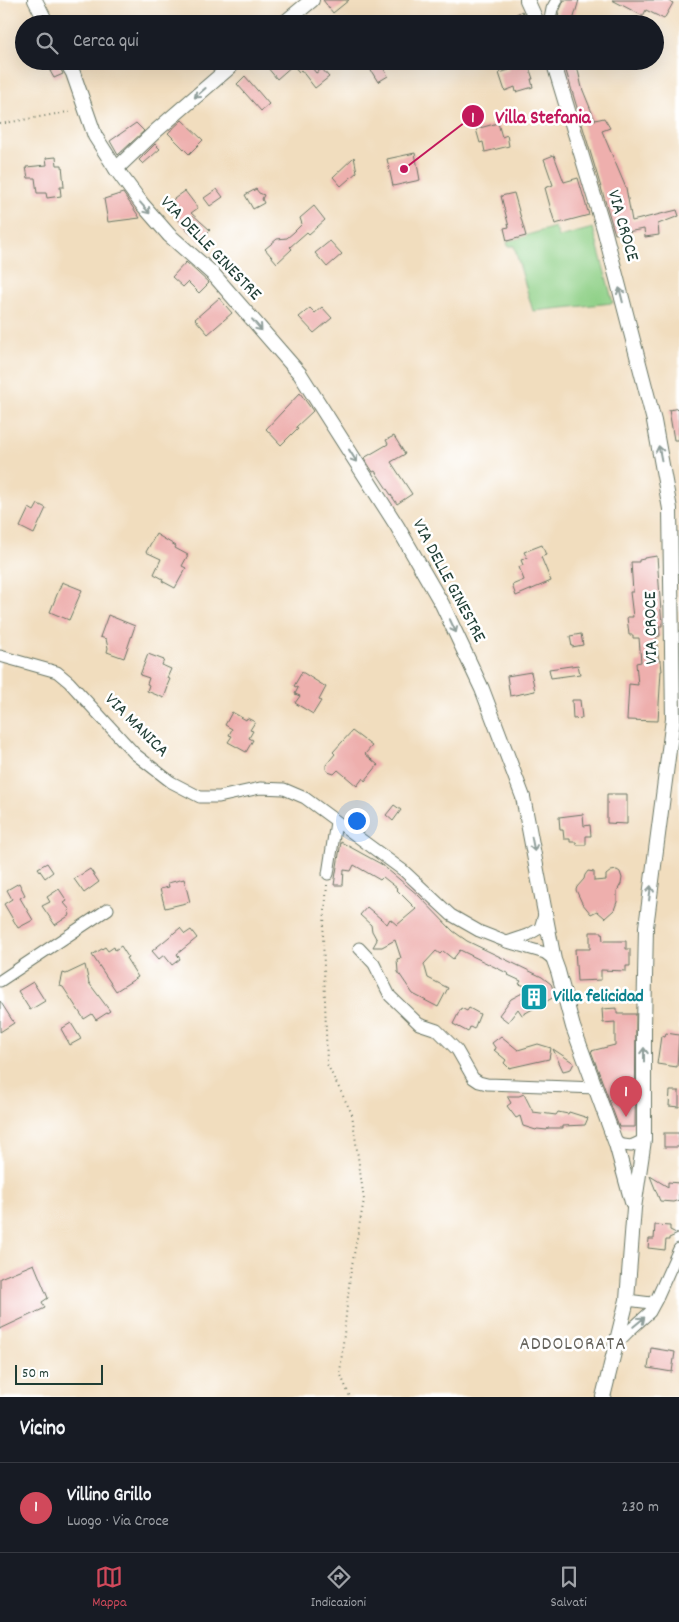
<!DOCTYPE html>
<html lang="it">
<meta charset="utf-8">
<style>
:root{--surface:#171b24;--page:#20242c;--text:#f1f3f6;--muted:#9ea1a6;--line:#363941;--accent:#d1495b}
body{margin:0;font-family:Dekko,sans-serif;background:var(--page);color:var(--text)}
.scale{position:absolute;left:15px;bottom:12px;width:88px;box-sizing:border-box;padding-left:5px;border:2px solid #1f3d34;border-top:0;font-size:14px;line-height:18px;white-space:nowrap;color:#1f3d34;-webkit-text-stroke:4px #fff;paint-order:stroke}
.you{position:absolute;left:356px;top:820px;width:18px;height:18px;margin:-12px;border:4px solid #fff;border-radius:50%;background:#1a73e8;box-shadow:0 0 0 8px #1a73e833}
.badge{display:grid;place-items:center;width:32px;height:32px;border-radius:50%;background:var(--accent);color:#fff;font-size:16px;font-weight:700}
.pin{position:absolute;translate:-50% -41px;filter:drop-shadow(0 1px 2px #0008)}
.pin::after{content:'';position:absolute;top:26px;width:18px;height:15px;background:inherit;clip-path:polygon(0 0,100% 0,50% 100%)}
.list{margin:0;padding:0;list-style:none}
h2{display:flex;justify-content:space-between;align-items:center;height:65px;margin:0;padding:0 20px;font-size:21px}
h2 small{font-size:16px;font-weight:400;color:var(--muted)}
.list li{display:grid;grid-template-columns:32px 1fr auto;gap:15px;align-items:center;box-sizing:border-box;height:90px;padding:0 20px;border-top:1px solid var(--line)}
.list b{display:block;font-size:19px;white-space:nowrap}
.list p{margin:0;font-size:16px;white-space:nowrap;color:var(--muted)}
.list em{font-size:16px;font-style:normal;color:var(--muted)}
.icon{flex:none;width:28px;height:28px;fill:none;stroke:currentColor;stroke-width:2;stroke-linecap:round;stroke-linejoin:round}
.map{position:relative;flex:none;width:679px;height:1397px;overflow:hidden}
.search{position:absolute;background:var(--surface);box-shadow:0 5px 20px #0002;left:15px;right:15px;top:15px;height:55px;display:flex;align-items:center;gap:12px;box-sizing:border-box;padding:0 18px;border-radius:28px;color:var(--muted);font-size:19px}
.sheet{height:155px;background:var(--surface)}
nav{display:flex;justify-content:space-around;align-items:center;box-sizing:border-box;height:70px;border-top:1px solid var(--line);background:var(--surface);font-size:14px;color:var(--muted)}
nav a{display:grid;justify-items:center;gap:2px}
nav .on{color:var(--accent)}
.map>svg:first-child{display:block}
</style>
<div class="map">
<svg width="679" height="1397" viewBox="0 0 679 1397">
<rect width="100%" height="100%" fill="#fff"/>
<filter id="ink" filterUnits="userSpaceOnUse"><feTurbulence type="fractalNoise" baseFrequency=".02" numOctaves="2"/><feDisplacementMap in="SourceGraphic" scale="10" xChannelSelector="R" yChannelSelector="G"/><feConvolveMatrix kernelMatrix="1 2 1 2 8 2 1 2 1" color-interpolation-filters="sRGB"/></filter>
<filter id="wash" filterUnits="userSpaceOnUse"><feTurbulence type="fractalNoise" baseFrequency=".0096" numOctaves="4" result="noise"/><feDisplacementMap in="SourceGraphic" scale="20" xChannelSelector="R" yChannelSelector="G"/><feGaussianBlur stdDeviation="1.12" result="paint"/><feColorMatrix in="noise" values="0 0 0 0 0 0 0 0 0 0 0 0 0 0 0 0 0 1.4 0 .05"/><feComposite in="paint" operator="in"/></filter>
<g filter="url(#wash)">
<rect width="100%" height="100%" fill="#f1ddbe"/>
<!-- green -->
<polygon fill="#8fd087" stroke="#57865e" points="555,227 559,237 593,228 613,303 533,311 514,246 508,246 507,241"/>
<g id="blocks">
<!-- building -->
<g fill="#eeafad">
<polygon points="323,0 349,0 333,13"/>
<polygon points="564,0 579,0 572,24 557,24 559,12"/>
<polygon points="612,0 668,0 673,3 664,19 646,10 643,16"/>
<polygon points="522,11 528,24 498,24"/>
<polygon points="57,61 63,74 54,78 50,71 52,70 50,65"/>
<polygon points="262,61 311,61 309,64 316,73 322,69 329,77 315,88 301,70 299,72 293,65 277,79"/>
<polygon points="365,61 379,61 388,76 378,82"/>
<polygon points="506,61 527,61 533,79 531,79 533,87 516,92 515,87 505,91 499,73 509,70"/>
<polygon points="563,61 576,61 582,88 595,120 604,118 610,128 602,131 626,188 632,221 677,210 679,216 658,224 659,235 645,237 644,229 615,234"/>
<polygon points="245,76 269,104 261,111 237,84"/>
<polygon points="182,120 203,140 189,154 168,133"/>
<polygon points="136,123 144,131 118,155 110,141"/>
<polygon points="498,123 502,137 507,135 509,146 485,152 483,142 480,143 476,129"/>
<polygon points="155,144 160,149 143,164 139,160"/>
<polygon points="415,153 420,180 393,186 387,159"/>
<polygon points="554,155 564,182 578,178 589,215 555,224 545,188 553,185 544,159"/>
<polygon points="56,157 57,165 62,165 64,187 60,187 61,196 47,198 46,193 37,193 35,178 28,178 26,167 47,165 46,158"/>
<polygon points="354,157 357,172 341,186 333,177"/>
<polygon points="217,189 223,197 210,206 204,198"/>
<polygon points="256,189 259,193 264,195 262,199 264,203 253,209 245,195"/>
<polygon points="185,191 198,208 191,213 210,230 200,241 183,226 167,204"/>
<polygon points="123,193 140,218 108,222 104,199"/>
<polygon points="514,193 526,236 507,241 504,228 509,227 501,196"/>
<polygon points="314,206 325,220 309,234 307,232 299,239 290,247 292,249 277,263 265,249 277,239 287,238 294,232 302,224 300,218"/>
<polygon points="330,241 342,254 327,267 315,253"/>
<polygon points="186,262 209,283 199,293 188,282 183,287 172,277"/>
<polygon points="219,298 232,313 208,334 195,319"/>
<polygon points="322,307 332,318 314,333 299,317 310,308 315,313"/>
<polygon points="300,393 313,411 296,427 298,428 281,445 266,429"/>
<polygon points="679,408 679,440 674,440 669,410"/>
<polygon points="394,436 405,454 391,462 412,494 397,504 375,471 373,472 364,458 388,444 386,440"/>
<polygon points="38,504 46,508 34,534 20,527 29,508 34,511"/>
<polygon points="156,534 176,546 175,548 188,555 182,566 186,568 175,588 162,581 163,579 154,574 161,559 146,552"/>
<polygon points="542,545 546,555 541,557 551,581 516,596 512,585 524,580 519,567 523,565 521,560 527,558 524,552"/>
<polygon points="657,556 662,626 659,626 660,636 656,637 659,661 661,661 662,671 661,671 658,721 627,720 629,684 638,685 636,663 641,662 639,638 633,638 633,635 629,635 627,617 633,617 630,592 633,592 631,562 639,562 639,560 644,559 644,558"/>
<polygon points="62,582 82,590 69,620 50,612"/>
<polygon points="108,615 135,626 124,658 107,652 108,648 106,639 100,637"/>
<polygon points="581,634 583,645 572,647 570,636"/>
<polygon points="148,654 164,660 162,665 171,669 167,678 170,679 167,686 168,687 164,698 147,691 149,685 147,684 149,678 140,675"/>
<polygon points="578,665 580,674 551,678 549,669"/>
<polygon points="302,672 326,687 319,700 321,701 313,714 295,703 300,696 295,694 298,688 294,686"/>
<polygon points="531,672 535,691 510,696 507,676"/>
<polygon points="572,700 580,700 582,718 573,719"/>
<polygon points="232,712 246,720 247,718 255,722 250,730 253,731 249,738 253,740 246,752 228,742 232,736 229,735 232,729 225,725"/>
<polygon points="352,731 372,746 365,754 378,765 365,781 363,778 357,786 338,770 334,774 328,772 326,769 326,765 335,754 333,752"/>
<polygon points="607,794 627,794 627,824 607,823"/>
<polygon points="394,805 401,810 393,821 386,815"/>
<polygon points="583,814 584,826 590,825 591,836 586,836 586,845 577,845 576,842 570,842 570,839 564,839 563,830 560,830 559,817"/>
<polygon points="341,842 381,864 418,895 453,931 467,941 542,977 551,984 556,996 522,1015 518,1009 508,1022 499,1015 511,999 532,988 519,984 521,981 508,975 509,974 460,950 453,959 443,951 440,954 436,951 424,964 428,978 448,988 438,1007 413,994 398,972 397,959 401,958 395,940 382,947 373,947 377,940 372,931 371,925 360,915 367,907 387,924 390,919 397,925 416,909 396,889 397,888 383,877 380,880 354,865 351,871 344,870 343,885 334,885"/>
<polygon points="47,863 53,872 45,878 38,868"/>
<polygon points="90,869 99,882 84,893 74,879"/>
<polygon points="617,870 620,872 622,878 621,884 617,891 617,902 614,910 605,918 597,911 591,914 582,903 576,890 577,887 584,879 585,875 588,871 594,872 594,881 606,880 606,875 611,871"/>
<polygon points="184,879 190,902 165,908 160,889 169,887 168,883"/>
<polygon points="19,883 25,895 20,898 33,920 18,928 4,904 12,899 7,890"/>
<polygon points="59,889 67,901 64,903 70,910 68,911 70,915 55,925 42,906 50,902 47,897"/>
<polygon points="180,928 185,934 191,930 197,938 177,954 180,959 172,965 164,955 159,959 152,951"/>
<polygon points="590,932 602,932 603,941 626,941 626,949 630,949 630,966 626,966 626,971 601,970 601,980 577,981 575,949 590,949"/>
<polygon points="121,946 128,957 126,958 138,977 116,991 92,955 105,947 108,951 114,947 115,950"/>
<polygon points="85,965 89,983 110,1011 96,1020 92,1014 84,1019 63,987 60,986 63,973 66,974"/>
<polygon points="33,982 45,1001 30,1010 18,991"/>
<polygon points="0,1001 14,1023 0,1032"/>
<polygon points="461,1008 467,1011 469,1008 480,1014 474,1029 470,1027 468,1032 453,1024"/>
<polygon points="617,1008 617,1014 636,1014 635,1127 619,1127 591,1051 615,1045 615,1022 603,1023 602,1009"/>
<polygon points="71,1023 81,1039 70,1045 61,1029"/>
<polygon points="666,1033 679,1035 677,1067 657,1064 661,1036 665,1037"/>
<polygon points="501,1036 518,1050 538,1044 551,1048 549,1059 509,1068 504,1063 506,1060 494,1050 496,1049 492,1043"/>
<polygon points="553,1049 574,1063 571,1069 563,1071"/>
<polygon points="670,1091 679,1091 679,1107 669,1106"/>
<polygon points="524,1094 533,1112 556,1115 558,1112 568,1114 569,1112 588,1118 585,1125 563,1126 563,1128 548,1128 547,1130 537,1129 536,1130 523,1126 520,1116 516,1118 507,1106 511,1103 507,1096 519,1096"/>
<rect x="664" y="1133" width="15" height="14"/>
<polygon points="650,1176 668,1187 668,1182 679,1183 679,1200 673,1202 660,1201"/>
<polygon points="655,1225 670,1226 670,1230 678,1234 669,1238 669,1240 666,1240 665,1250 648,1248 649,1239 654,1239"/>
<polygon points="34,1264 48,1298 42,1302 45,1308 0,1329 0,1278"/>
<polygon points="651,1348 675,1352 672,1372 648,1368"/>
</g>
</g>
</g>
<g filter="url(#ink)">
<use href="#blocks" fill-opacity="0" stroke="#687564" stroke-width="1"/>
<g fill="none" stroke-linecap="round" stroke-linejoin="round">
<!-- minor casing -->
<g stroke="#687564" stroke-width="13">
<g id="minor">
<polyline points="549,24 552,9 557,0"/>
<polyline points="0,656 57,672 69,682 135,754 171,782 200,797 219,797 260,788 284,789 305,798 404,871 451,915 479,931 507,942 545,953 554,960"/>
<polyline points="328,874 336,822"/>
<polyline points="507,942 528,935 540,928 545,912"/>
<polyline points="359,948 374,964 390,996 419,1024 437,1030 457,1050 473,1078 479,1082 487,1084 596,1088"/>
<polyline points="0,981 108,909"/>
<polyline points="616,1144 631,1146 644,1140"/>
<polyline points="627,1300 651,1303 657,1298 679,1249"/>
<polyline points="617,1343 628,1332 650,1312 657,1299"/>
</g>
</g>
<!-- tertiary casing -->
<g stroke="#687564" stroke-width="16">
<g id="tertiary">
<polyline points="35,0 47,24"/>
<polyline points="527,0 538,24"/>
<polyline points="283,24 312,0"/>
<polyline points="66,61 73,73 95,136 116,169 142,204 169,235 213,274 300,374 397,526 442,604 482,689 523,797 554,960 558,971 573,1027 616,1144 632,1202"/>
<polyline points="553,61 604,229 654,421 670,509 673,719 646,927 644,1028 644,1140 634,1208 627,1300 603,1397"/>
<polyline points="116,169 157,130 237,61"/>
</g>
</g>
<!-- path -->
<g stroke="#687564" stroke-width="2" stroke-dasharray="1 4" stroke-linecap="butt">
<polyline points="0,124 73,111"/>
<polyline points="327,885 323,936 327,1064 352,1114 364,1200 350,1276 340,1373 350,1397"/>
</g>
<!-- minor -->
<use href="#minor" stroke="#fff" stroke-width="11"/>
<!-- tertiary -->
<use href="#tertiary" stroke="#fff" stroke-width="14"/>
</g>
<!-- one-way arrows -->
<defs><path id="oneway-shaft" d="M-6 0H5M1.5-3L5.5 0L1.5 3" fill="none" stroke-width="1.6" stroke-linecap="round" stroke-linejoin="round" transform="scale(1.25)"/></defs>
<g stroke="#8f9e9a">
<use href="#oneway-shaft" transform="translate(200 93) rotate(139)"/>
<use href="#oneway-shaft" transform="translate(145 208) rotate(49)"/>
<use href="#oneway-shaft" transform="translate(621 295) rotate(-104)"/>
<use href="#oneway-shaft" transform="translate(257 325) rotate(49)"/>
<use href="#oneway-shaft" transform="translate(660 453) rotate(-101)"/>
<use href="#oneway-shaft" transform="translate(353 456) rotate(58)"/>
<use href="#oneway-shaft" transform="translate(453 626) rotate(65)"/>
<use href="#oneway-shaft" transform="translate(533 844) rotate(79)"/>
<use href="#oneway-shaft" transform="translate(650 893) rotate(-83)"/>
<use href="#oneway-shaft" transform="translate(644 1055) rotate(-90)"/>
<use href="#oneway-shaft" transform="translate(639 1322) rotate(-40)"/>
</g>
</g>
<!-- icons -->
<defs>
<g id="building-square" transform="scale(1.4375)"><rect x="-9" y="-9" width="18" height="18" rx="4" fill="#0f9aa8" stroke="#fff"/><path d="M-4-6H4V6H1V3H-1V6H-4ZM-2.5-4.3h1.7v1.8h-1.7ZM.8-4.3h1.7v1.8H.8ZM-2.5-1h1.7V.8h-1.7ZM.8-1h1.7V.8H.8Z" fill="#fff"/></g>
</defs>
<g fill-rule="evenodd">
<use href="#building-square" x="534" y="997"/>
</g>
<g text-anchor="middle" dominant-baseline="central" stroke-width="5" stroke-linejoin="round" paint-order="stroke">
<!-- street labels -->
<g font-size="18" fill="#1f3d34" stroke="#fff">
<text transform="translate(622 226) rotate(74)">VIA CROCE</text>
<text transform="translate(210 249) rotate(46)">VIA DELLE GINESTRE</text>
<text transform="translate(448 581) rotate(62)">VIA DELLE GINESTRE</text>
<text transform="translate(652 628) rotate(-91)">VIA CROCE</text>
<text transform="translate(136 726) rotate(45)">VIA MANICA</text>
</g>
<!-- culture labels -->
<g font-size="18" font-weight="bold" fill="#0d838f" stroke="#fff" text-anchor="start">
<text x="553" y="997">Villa felicidad</text>
</g>
<!-- neighbourhood labels -->
<g font-size="19" letter-spacing="1" fill="#67655e" stroke="#fff">
<text x="573" y="1345">ADDOLORATA</text>
</g>
</g>
<!-- callouts -->
<path fill="none" stroke="#c2185b" stroke-width="2" d="M404 169L473 116"/>
<g fill="#c2185b" stroke="#fff" stroke-width="2">
<circle cx="404" cy="169" r="5"/>
<circle cx="473" cy="116" r="12"/>
</g>
<g font-size="15" text-anchor="middle" font-weight="bold" fill="#fff">
<text x="473" y="122">1</text>
</g>
<g font-size="19" text-anchor="middle" font-weight="bold" fill="#c2185b" stroke="#fff" stroke-width="5" stroke-linejoin="round" paint-order="stroke">
<text x="543" y="123">Villa Stefania</text>
</g>
</svg>
<div class="scale">50 m</div>
<div class="you"></div>
<div class="pin badge" style="left:626px;top:1117px">1</div>
<div class="search"><svg class="icon" aria-label="search" viewBox="0 0 24 24"><circle cx="10" cy="10" r="6"/><path d="M15 15l6 6"/></svg>Cerca qui</div>
</div>
<section class="sheet">
<h2>Vicino<small></small></h2>
<ul class="list">
<li><span class="badge">1</span><div><b>Villino Grillo</b><p>Luogo · Via Croce</p></div><em>230 m</em></li>
</ul>
</section>
<nav>
<a class="on"><svg class="icon" aria-label="map" viewBox="0 0 24 24"><path d="M3 6l6-2 6 2 6-2v14l-6 2-6-2-6 2zM9 4v14M15 6v14"/></svg>Mappa</a>
<a><svg class="icon" aria-label="directions" viewBox="0 0 24 24"><path d="M12 3l9 9-9 9-9-9zM9 14v-3h6M13 9l2 2-2 2"/></svg>Indicazioni</a>
<a><svg class="icon" aria-label="saved" viewBox="0 0 24 24"><path d="M7 4h10v16l-5-4-5 4z"/></svg>Salvati</a>
</nav>
